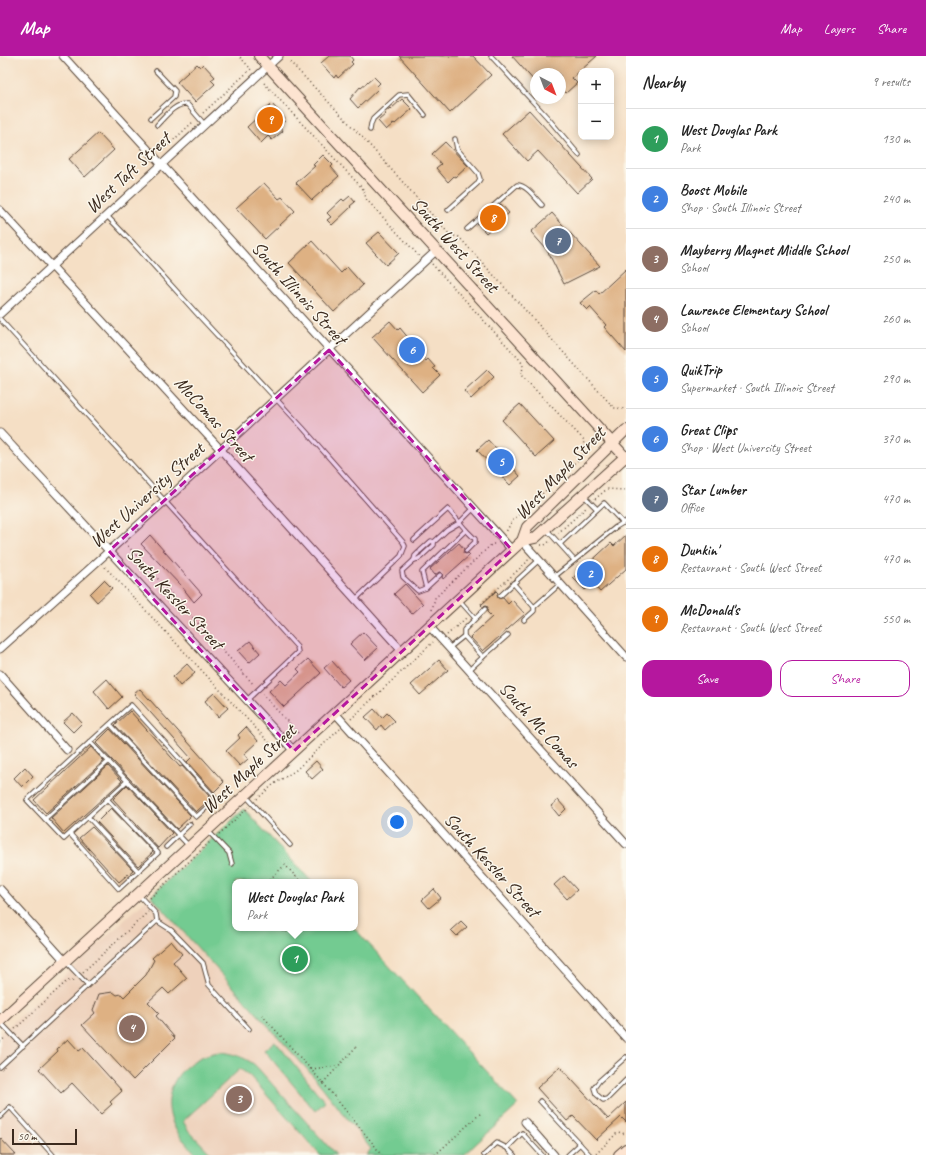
<!DOCTYPE html>
<meta charset="utf-8">
<style>
:root{--surface:#fff;--page:#f2f2f2;--text:#222;--muted:#767676;--line:#e0e0e0;--accent:#b5179e}
body{margin:0;font-family:Caveat,sans-serif;background:var(--page);color:var(--text)}
.controls{position:absolute;right:12px;top:12px;display:grid;overflow:hidden;border-radius:8px;box-shadow:0 2px 10px #0003}
.controls button{width:36px;height:36px;display:grid;place-items:center;padding:0;border:0;border-bottom:1px solid var(--line);background:var(--surface);color:var(--text);font:20px sans-serif}
.compass{position:absolute;left:530px;top:12px;width:36px;height:36px;border-radius:50%;background:var(--surface);box-shadow:0 2px 10px #0003;rotate:138deg}
.scale{position:absolute;left:12px;bottom:10px;width:65px;box-sizing:border-box;padding-left:4px;border:2px solid #3b2a1e;border-top:0;font-size:11px;line-height:14px;white-space:nowrap;color:#3b2a1e;-webkit-text-stroke:3px #fbf7ec;paint-order:stroke}
.you{position:absolute;left:397px;top:766px;width:14px;height:14px;margin:-10px;border:3px solid #fff;border-radius:50%;background:#1a73e8;box-shadow:0 0 0 6px #1a73e833}
.badge{display:grid;place-items:center;width:26px;height:26px;border-radius:50%;background:var(--accent);color:#fff;font-size:13px;font-weight:700}
.pin{position:absolute;translate:-50% -50%;border:2px solid #fff;box-shadow:0 1px 4px #0006}
.popup{position:absolute;left:232px;top:823px;width:126px;height:52px;box-sizing:border-box;display:grid;place-content:center;border-radius:8px;background:var(--surface);filter:drop-shadow(0 1px 3px #0005);font-size:13px;white-space:nowrap;color:var(--muted)}
.popup b{font-size:15px;color:var(--text)}
.popup::after{content:'';position:absolute;left:50%;top:100%;margin-left:-8px;border:8px solid transparent;border-top-color:var(--surface)}
.list{margin:0;padding:0;list-style:none}
h2{display:flex;justify-content:space-between;align-items:center;height:52px;margin:0;padding:0 16px;font-size:17px}
h2 small{font-size:13px;font-weight:400;color:var(--muted)}
.list li{display:grid;grid-template-columns:26px 1fr auto;gap:12px;align-items:center;box-sizing:border-box;height:60px;padding:0 16px;border-top:1px solid var(--line)}
.list b{display:block;font-size:15px;white-space:nowrap}
.list p{margin:0;font-size:13px;white-space:nowrap;color:var(--muted)}
.list em{font-size:13px;font-style:normal;color:var(--muted)}
.actions{display:flex;gap:8px;padding:12px 16px}
.actions a{flex:1;padding:9px 0;border:1px solid var(--accent);border-radius:12px;text-align:center;font-size:14px;color:var(--accent)}
.actions .main{background:var(--accent);color:#fff}
.map{position:relative;flex:none;width:626px;height:1099px;overflow:hidden}
header{display:flex;align-items:center;gap:24px;box-sizing:border-box;height:56px;padding:0 20px;background:var(--accent);color:#fff}
header strong{font-size:19px}
nav{display:flex;gap:22px;margin-inline-start:auto;font-size:14px}
main{display:flex}
aside{flex:1;background:var(--surface)}
.map>svg:first-child{display:block}
</style>
<header>
<strong>Map</strong>
<nav><a>Map</a><a>Layers</a><a>Share</a></nav>
</header>
<main>
<div class="map">
<svg width="626" height="1099" viewBox="0 0 626 1099">
<rect width="100%" height="100%" fill="#fbf7ec"/>
<filter id="ink" filterUnits="userSpaceOnUse"><feTurbulence type="fractalNoise" baseFrequency=".025" numOctaves="2"/><feDisplacementMap in="SourceGraphic" scale="8" xChannelSelector="R" yChannelSelector="G"/><feConvolveMatrix kernelMatrix="1 2 1 2 8 2 1 2 1" color-interpolation-filters="sRGB"/></filter>
<filter id="wash" filterUnits="userSpaceOnUse"><feTurbulence type="fractalNoise" baseFrequency=".012" numOctaves="4" result="noise"/><feDisplacementMap in="SourceGraphic" scale="16" xChannelSelector="R" yChannelSelector="G"/><feGaussianBlur stdDeviation="0.9" result="paint"/><feColorMatrix in="noise" values="0 0 0 0 0 0 0 0 0 0 0 0 0 0 0 0 0 1.4 0 .05"/><feComposite in="paint" operator="in"/></filter>
<g filter="url(#wash)">
<rect width="100%" height="100%" fill="#f5dfc5"/>
<!-- built -->
<polygon fill="#eed1bb" points="151,840 315,1022 371,1093 366,1099 0,1099 0,978"/>
<!-- green -->
<g fill="#73cb91" stroke="#577a58">
<polygon points="244,753 312,826 235,826 235,872 354,872 518,1049 464,1099 366,1099 371,1093 315,1022 151,840"/>
<polygon points="275,985 325,1046 315,1055 264,994"/>
<path d="M220 996C233 997 244 1001 255 1009L336 1099H320L249 1019 240 1013 183 1065 188 1074 212 1099H197C189 1090 179 1081 174 1070 157 1034 184 1000 220 996Z"/>
</g>
<g id="blocks">
<!-- building -->
<g fill="#deb183">
<polygon points="329,0 350,0 353,4 351,6 353,8 338,22 336,19 334,22 321,7"/>
<polygon points="399,0 473,0 491,19 450,57"/>
<polygon points="512,0 597,0 572,22 577,27 566,37 560,31 560,18 536,18 536,27"/>
<polygon points="197,8 200,11 203,8 215,21 211,24 215,28 195,46 177,26"/>
<polygon points="374,21 380,27 376,31 378,33 358,52 350,43 360,31 361,32"/>
<polygon points="402,43 412,53 395,68 394,67 386,74 378,65 386,58 384,57 390,52 391,53"/>
<polygon points="272,48 286,64 279,70 283,75 272,84 268,80 261,87 247,71"/>
<polygon points="529,54 592,123 577,137 538,95 527,105 502,78"/>
<polygon points="98,77 114,94 85,121 69,103"/>
<polygon points="445,86 468,110 456,121 454,120 448,126 436,112 441,108 432,98"/>
<polygon points="323,99 333,109 331,111 339,120 312,144 296,127 315,110 313,109"/>
<polygon points="264,127 279,143 282,141 295,155 265,183 236,152"/>
<polygon points="350,140 355,146 350,150 351,151 332,169 327,164 331,161 327,157 342,143 344,145"/>
<polygon points="501,148 509,157 486,177 478,168"/>
<polygon points="552,157 600,210 564,228 547,194 531,176"/>
<polygon points="379,176 399,197 386,209 366,187"/>
<polygon points="312,185 341,217 347,211 363,229 334,256 289,207"/>
<polygon points="626,213 626,296 604,271 606,269 590,251 587,254 580,247 596,234 599,238"/>
<polygon points="390,265 398,274 400,272 410,284 408,285 426,305 428,303 435,311 433,312 440,319 422,336 372,281"/>
<polygon points="487,314 494,321 471,343 464,335"/>
<polygon points="520,348 554,385 536,401 502,364"/>
<polygon points="488,384 495,392 496,391 513,410 512,411 520,420 510,429 477,394"/>
<polygon points="150,479 202,538 194,546 182,531 141,488"/>
<polygon points="626,479 626,513 600,536 592,527 585,534 573,522 611,487 614,490"/>
<polygon points="459,487 464,493 463,497 466,498 468,497 470,499 443,523 442,521 443,518 441,516 439,516 435,519 430,513"/>
<polygon points="104,524 112,532 97,546 90,538"/>
<polygon points="405,528 423,548 412,558 394,538"/>
<polygon points="496,535 498,537 497,539 498,542 503,542 508,548 512,544 525,558 483,595 470,581 492,561 487,556 488,551 485,550 483,551 481,549"/>
<polygon points="363,576 378,592 365,604 350,588"/>
<polygon points="250,585 260,597 249,607 238,595"/>
<polygon points="308,603 321,617 284,651 269,635 281,624 286,629 300,616 297,613"/>
<polygon points="439,604 448,614 420,639 411,629"/>
<polygon points="332,605 349,624 341,631 324,612"/>
<polygon points="187,608 195,617 180,630 173,621"/>
<polygon points="107,623 122,641 109,653 94,635"/>
<polygon points="140,633 224,726 214,736 187,706 191,702 134,638"/>
<polygon points="214,637 228,652 218,661 205,645"/>
<polygon points="374,653 382,662 387,657 395,665 385,674 381,669 377,674 365,661"/>
<polygon points="130,655 180,711 182,710 209,740 208,741 210,743 196,756 115,669"/>
<polygon points="73,657 82,667 73,676 63,666"/>
<polygon points="246,671 258,685 244,698 248,703 240,710 226,695 240,682 238,679"/>
<polygon points="110,673 191,760 177,773 96,687"/>
<polygon points="91,691 104,705 46,757 34,744"/>
<polygon points="316,705 323,713 312,723 305,715"/>
<polygon points="108,710 122,725 64,777 51,762"/>
<polygon points="25,711 33,720 22,731 14,722"/>
<polygon points="127,729 172,777 158,792 113,743"/>
<polygon points="558,744 566,753 559,760 551,750"/>
<polygon points="111,752 153,796 138,810 97,766"/>
<polygon points="92,771 133,814 119,826 79,782"/>
<polygon points="564,820 577,834 567,843 554,829"/>
<polygon points="434,833 441,842 429,852 422,844"/>
<polygon points="461,865 467,871 457,880 451,874"/>
<polygon points="171,885 182,898 173,906 187,922 169,938 163,932 148,946 159,957 156,960 175,982 133,1024 82,969 95,957 93,954 99,938 113,936 117,939 121,938 124,941 146,919 154,904 152,902"/>
<polygon points="68,983 79,995 83,992 122,1035 110,1046 112,1048 101,1058 72,1027 61,1037 39,1013 58,995 57,993"/>
<polygon points="560,1011 608,1063 626,1046 626,1066 621,1061 596,1084 573,1060 567,1065 537,1032"/>
<polygon points="0,1082 16,1099 0,1099"/>
</g>
</g>
</g>
<g filter="url(#ink)">
<use href="#blocks" fill-opacity="0" stroke="#574537" stroke-width="1"/>
<g fill="none" stroke-linecap="round" stroke-linejoin="round">
<!-- lane casing -->
<g stroke="#574537" stroke-width="5.5">
<g id="lane">
<polyline points="491,0 547,61 579,99"/>
<polyline points="151,62 174,41 175,35 156,15"/>
<path d="M157 69C165 61 175 47 187 48L205 69"/>
<polyline points="370,74 371,68 373,63 399,39 408,38 425,59"/>
<polyline points="448,154 477,128 480,123 478,117 457,93 455,83"/>
<polyline points="107,160 134,188 200,261 303,372 403,486 405,490 401,500 356,543"/>
<path d="M467 173 517 129C527 129 535 142 542 149"/>
<polyline points="0,263 297,591 298,596 247,644"/>
<polyline points="584,440 597,453"/>
<polyline points="547,474 574,504"/>
<polyline points="414,484 448,453 466,474 422,516 426,532"/>
<polyline points="560,488 604,447 623,467"/>
<polyline points="420,495 431,485 434,486"/>
<polyline points="466,495 475,486 475,483 466,474"/>
<polyline points="423,499 434,489 434,486 447,474 459,467 474,452"/>
<polyline points="421,501 418,503 414,504 402,515 403,521 418,535 426,532 440,519"/>
<polyline points="414,504 415,500 418,497"/>
<polyline points="554,521 616,471 626,465"/>
<polyline points="513,527 534,551 560,528"/>
<polyline points="500,540 539,504"/>
<polyline points="459,544 475,562"/>
<polyline points="485,553 464,574 464,580 483,601 508,579"/>
<polyline points="524,564 534,555 534,551"/>
<polyline points="449,592 464,580"/>
<polyline points="469,614 483,601"/>
<polyline points="90,686 131,649 216,743 196,761 110,668"/>
<polyline points="127,725 64,783 27,744 90,686 189,790"/>
<polyline points="246,740 290,789"/>
<polyline points="88,761 138,815"/>
<polyline points="45,763 109,705"/>
<polyline points="208,775 229,797 232,808"/>
<polyline points="70,778 119,833 158,797 107,743"/>
<polyline points="166,791 190,768"/>
<polyline points="157,865 171,874 203,907 209,929 249,973"/>
<polyline points="66,906 88,929 157,865 156,858 138,838"/>
<polyline points="1,967 23,990"/>
<polyline points="626,1001 599,1025 594,1032 596,1038 603,1044 607,1043 626,1024"/>
<polyline points="0,1011 88,929"/>
<polyline points="540,1045 590,1099"/>
<polyline points="0,1061 10,1051 53,1099"/>
<polyline points="507,1092 522,1077 542,1099"/>
<polyline points="484,1099 497,1087 507,1092 514,1099"/>
<polyline points="568,1099 580,1088"/>
</g>
</g>
<!-- street casing -->
<g stroke="#574537" stroke-width="9">
<g id="street">
<polyline points="63,0 512,494"/>
<polyline points="0,154 221,394 402,595"/>
<polyline points="0,258 279,0"/>
<polyline points="0,377 294,695"/>
<polyline points="522,485 626,601"/>
<polyline points="429,570 626,788"/>
<polyline points="0,593 165,445 437,194"/>
<polyline points="0,618 67,694"/>
<polyline points="335,657 626,982"/>
<polyline points="0,833 65,905"/>
<polyline points="525,1066 554,1099"/>
</g>
</g>
<!-- secondary casing -->
<g stroke="#574537" stroke-width="12">
<g id="secondary">
<polyline points="259,0 626,402"/>
<polyline points="522,485 527,471 626,374"/>
<polyline points="0,965 512,494 522,485 535,482 626,400"/>
<polyline points="619,1099 626,1093"/>
</g>
</g>
<!-- path -->
<g stroke="#574537" stroke-width="1.5" stroke-dasharray="1 3" stroke-linecap="butt">
<polyline points="290,6 365,84 450,179 459,181 614,352 626,353"/>
<polyline points="264,27 364,134 366,143 419,200"/>
<polyline points="203,57 251,13 239,0"/>
<polyline points="165,92 194,65"/>
<path d="M432 208 520 304C524 310 524 312 520 318L584 384 582 401 568 412 565 417 512 465 506 476"/>
<polyline points="595,443 607,433 626,434"/>
<polyline points="558,477 587,451"/>
<polyline points="541,489 545,489 550,485"/>
<polyline points="128,490 254,629"/>
<polyline points="105,511 278,696"/>
<polyline points="481,548 528,505 528,503"/>
<polyline points="432,554 435,542 492,488 496,488"/>
<polyline points="447,579 466,562"/>
<polyline points="262,638 299,678"/>
<polyline points="351,663 433,586"/>
<polyline points="257,743 274,728 296,714 340,673"/>
<polyline points="219,778 249,751"/>
<polyline points="267,826 285,809 301,826"/>
<polyline points="150,842 210,786"/>
<polyline points="281,872 285,877 290,872"/>
<polyline points="83,916 148,856"/>
<polyline points="262,959 323,1027 375,1090 381,1099"/>
<polyline points="15,973 67,925 74,924"/>
<polyline points="0,986 6,981"/>
<polyline points="311,1013 337,1010"/>
<polyline points="323,1027 356,991"/>
<polyline points="596,1098 618,1076 626,1078"/>
<polyline points="435,1099 481,1057"/>
</g>
<!-- lane -->
<use href="#lane" stroke="#fff" stroke-width="3.5"/>
<!-- street -->
<use href="#street" stroke="#fff" stroke-width="7"/>
<!-- secondary -->
<use href="#secondary" stroke="#fde4d1" stroke-width="10"/>
</g>
</g>
<!-- marked area -->
<path fill="#b5179e" fill-opacity="0.2" stroke="#b5179e" stroke-width="3" stroke-dasharray="8 5" stroke-linejoin="round" d="M329 294 512 494 294 695 109 495Z"/>
<g text-anchor="middle" dominant-baseline="central" stroke-width="3" stroke-linejoin="round" paint-order="stroke">
<!-- street labels -->
<g font-size="19" fill="#3b2a1e" stroke="#fbf7ec">
<text transform="translate(128 117) rotate(-43)">West Taft Street</text>
<text transform="translate(455 189) rotate(48)">South West Street</text>
<text transform="translate(299 237) rotate(48)">South Illinois Street</text>
<text transform="translate(214 363) rotate(48)">McComas Street</text>
<text transform="translate(560 417) rotate(-46)">West Maple Street</text>
<text transform="translate(147 439) rotate(-42)">West University Street</text>
<text transform="translate(175 542) rotate(47)">South Kessler Street</text>
<text transform="translate(539 669) rotate(48)">South Mc Comas</text>
<text transform="translate(249 713) rotate(-43)">West Maple Street</text>
<text transform="translate(492 809) rotate(48)">South Kessler Street</text>
</g>
</g>
</svg>
<div class="controls">
<button>+</button>
<button>−</button>
</div>
<svg class="compass" viewBox="-18 -18 36 36"><path d="M0-13l5 13h-10z" fill="#e53935"/><path d="M0 13l5-13h-10z" fill="#767676"/></svg>
<div class="scale">50 m</div>
<div class="you"></div>
<div class="pin badge" style="left:295px;top:903px;background:#2e9e5b">1</div>
<div class="popup"><b>West Douglas Park</b>Park</div>
<div class="pin badge" style="left:590px;top:518px;background:#3f7fe0">2</div>
<div class="pin badge" style="left:239px;top:1043px;background:#8d6e63">3</div>
<div class="pin badge" style="left:132px;top:972px;background:#8d6e63">4</div>
<div class="pin badge" style="left:501px;top:406px;background:#3f7fe0">5</div>
<div class="pin badge" style="left:412px;top:294px;background:#3f7fe0">6</div>
<div class="pin badge" style="left:558px;top:185px;background:#5c6f8a">7</div>
<div class="pin badge" style="left:493px;top:162px;background:#e8710a">8</div>
<div class="pin badge" style="left:270px;top:64px;background:#e8710a">9</div>
</div>
<aside>
<h2>Nearby<small>9 results</small></h2>
<ul class="list">
<li><span class="badge" style="background:#2e9e5b">1</span><div><b>West Douglas Park</b><p>Park</p></div><em>130 m</em></li>
<li><span class="badge" style="background:#3f7fe0">2</span><div><b>Boost Mobile</b><p>Shop · South Illinois Street</p></div><em>240 m</em></li>
<li><span class="badge" style="background:#8d6e63">3</span><div><b>Mayberry Magnet Middle School</b><p>School</p></div><em>250 m</em></li>
<li><span class="badge" style="background:#8d6e63">4</span><div><b>Lawrence Elementary School</b><p>School</p></div><em>260 m</em></li>
<li><span class="badge" style="background:#3f7fe0">5</span><div><b>QuikTrip</b><p>Supermarket · South Illinois Street</p></div><em>290 m</em></li>
<li><span class="badge" style="background:#3f7fe0">6</span><div><b>Great Clips</b><p>Shop · West University Street</p></div><em>370 m</em></li>
<li><span class="badge" style="background:#5c6f8a">7</span><div><b>Star Lumber</b><p>Office</p></div><em>470 m</em></li>
<li><span class="badge" style="background:#e8710a">8</span><div><b>Dunkin'</b><p>Restaurant · South West Street</p></div><em>470 m</em></li>
<li><span class="badge" style="background:#e8710a">9</span><div><b>McDonald's</b><p>Restaurant · South West Street</p></div><em>550 m</em></li>
</ul>
<div class="actions"><a class="main">Save</a><a>Share</a></div>
</aside>
</main>
